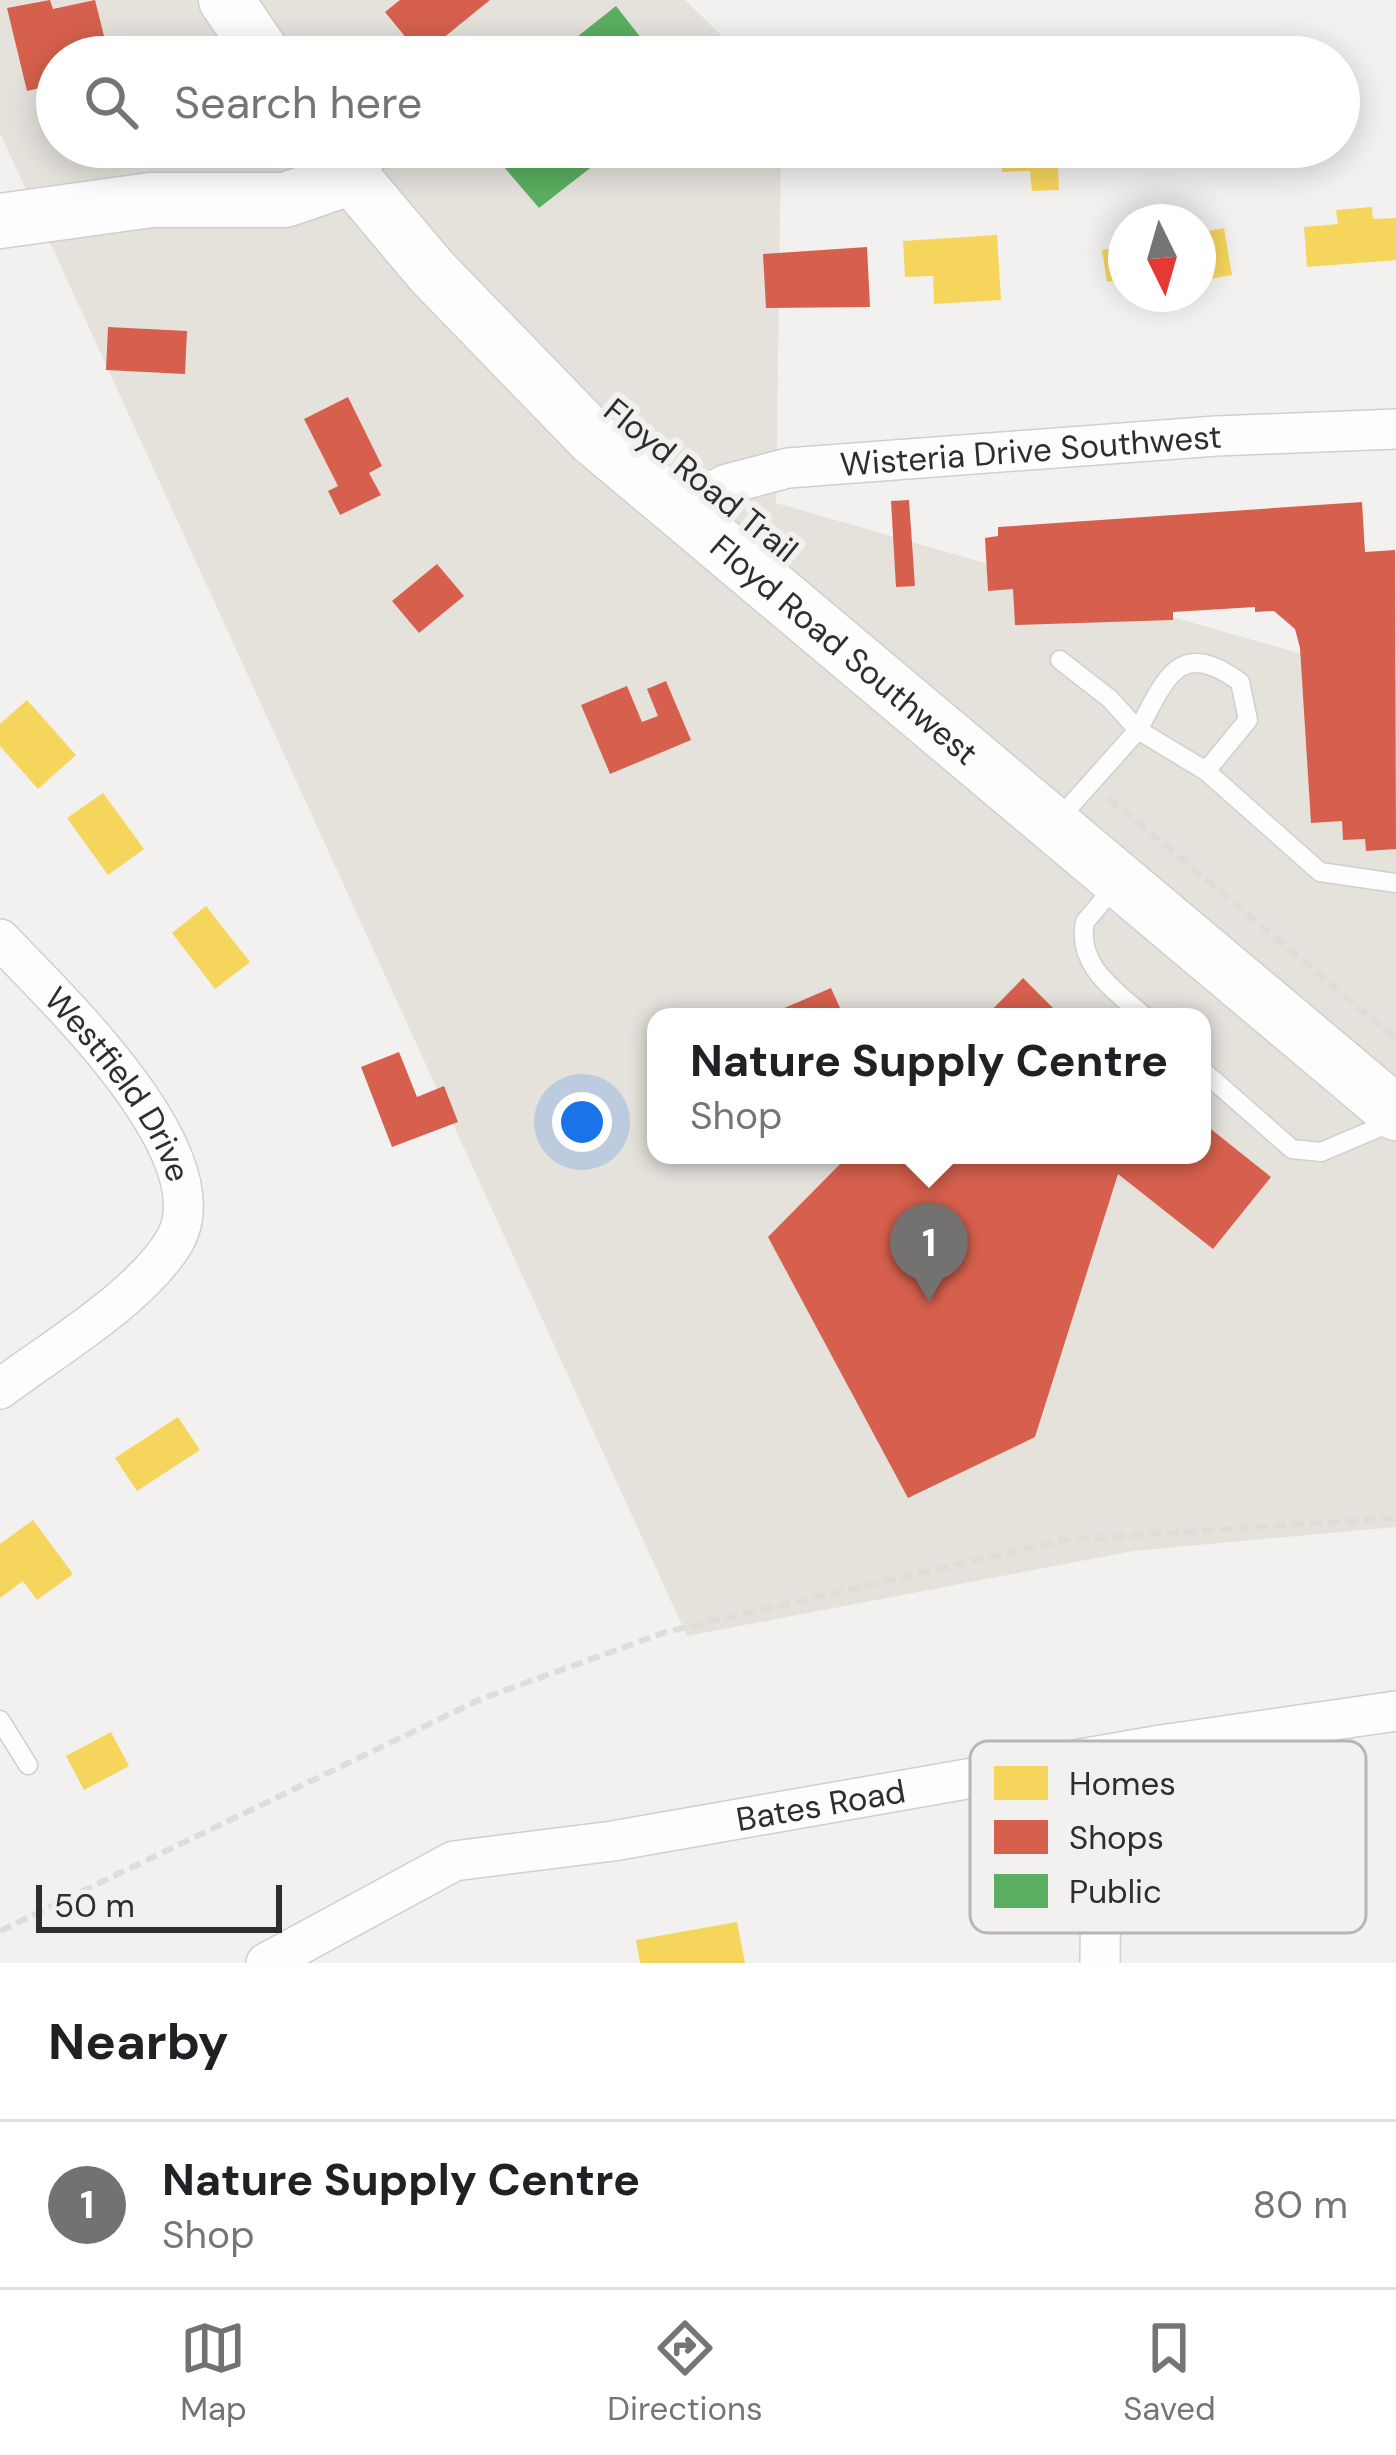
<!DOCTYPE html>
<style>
:root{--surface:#fff;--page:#f6f6f6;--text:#202124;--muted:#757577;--line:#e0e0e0;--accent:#737271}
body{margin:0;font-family:"DM Sans",sans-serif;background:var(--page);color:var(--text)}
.compass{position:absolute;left:1108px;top:204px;width:108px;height:108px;border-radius:50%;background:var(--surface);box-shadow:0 6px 30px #0003;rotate:175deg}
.scale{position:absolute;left:36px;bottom:30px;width:246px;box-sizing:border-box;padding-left:12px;border:6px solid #2f2e2d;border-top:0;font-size:33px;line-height:42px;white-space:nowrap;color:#2f2e2d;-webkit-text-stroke:9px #f3f1ef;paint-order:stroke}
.you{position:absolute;left:582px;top:1122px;width:42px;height:42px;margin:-30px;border:9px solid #fff;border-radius:50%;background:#1a73e8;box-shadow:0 0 0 18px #1a73e833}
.badge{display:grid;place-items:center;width:78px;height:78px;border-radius:50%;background:var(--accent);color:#fff;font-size:39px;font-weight:700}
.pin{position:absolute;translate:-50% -99px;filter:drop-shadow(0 3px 6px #0008)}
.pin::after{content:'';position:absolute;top:63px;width:42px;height:36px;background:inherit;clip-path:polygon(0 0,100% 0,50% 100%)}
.popup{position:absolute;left:647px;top:1008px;width:564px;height:156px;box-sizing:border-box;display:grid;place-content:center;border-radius:24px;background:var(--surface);filter:drop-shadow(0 3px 9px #0005);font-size:39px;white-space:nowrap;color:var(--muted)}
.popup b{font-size:45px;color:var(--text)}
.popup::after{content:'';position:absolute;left:50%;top:100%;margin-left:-24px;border:24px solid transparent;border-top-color:var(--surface)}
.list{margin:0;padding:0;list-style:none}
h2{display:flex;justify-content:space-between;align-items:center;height:156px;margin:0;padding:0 48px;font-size:51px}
h2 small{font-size:39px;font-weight:400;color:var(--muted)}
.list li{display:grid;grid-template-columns:78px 1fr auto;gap:36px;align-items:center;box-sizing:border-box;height:168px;padding:0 48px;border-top:3px solid var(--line)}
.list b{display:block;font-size:45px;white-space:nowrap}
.list p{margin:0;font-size:39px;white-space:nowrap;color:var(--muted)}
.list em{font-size:39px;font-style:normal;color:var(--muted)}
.icon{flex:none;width:66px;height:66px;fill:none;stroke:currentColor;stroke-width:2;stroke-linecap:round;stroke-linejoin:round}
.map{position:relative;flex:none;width:1396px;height:1963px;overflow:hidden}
.search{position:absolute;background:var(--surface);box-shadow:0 6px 30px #0003;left:36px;right:36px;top:36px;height:132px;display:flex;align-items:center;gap:30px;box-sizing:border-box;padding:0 42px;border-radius:66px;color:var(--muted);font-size:45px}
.sheet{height:324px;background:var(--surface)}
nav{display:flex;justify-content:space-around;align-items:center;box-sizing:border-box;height:168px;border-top:3px solid var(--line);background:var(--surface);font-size:33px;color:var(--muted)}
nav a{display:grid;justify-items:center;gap:6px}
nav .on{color:var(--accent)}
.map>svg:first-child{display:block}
</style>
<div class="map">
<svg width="1396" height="1963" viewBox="0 0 1396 1963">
<rect width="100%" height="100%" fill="#f2f1f0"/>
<!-- built -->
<path fill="#e5e2dc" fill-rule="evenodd" d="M0 0H685L744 57H57V147H781L776 503 1396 681V1527L1133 1551 687 1636 0 133ZM656 1017H1202V1155H656Z"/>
<!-- homes -->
<g fill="#f6d55c">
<polygon points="1001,147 1057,147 1059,190 1032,191 1030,171 1002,172"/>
<polygon points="1372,207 1373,219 1396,218 1396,260 1307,267 1304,227 1338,224 1336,210"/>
<polygon points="1224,228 1232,275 1198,281 1198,233"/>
<polygon points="997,235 1001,300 934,304 933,276 905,277 903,241"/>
<polygon points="1126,246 1126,278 1107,282 1102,250"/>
<polygon points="27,700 76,755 38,789 0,746 0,724"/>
<polygon points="103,793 144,849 108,875 67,818"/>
<polygon points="206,906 250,962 215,989 172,933"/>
<polygon points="178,1417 200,1450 137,1491 115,1458"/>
<polygon points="33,1520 73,1574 37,1600 23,1581 0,1598 0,1544"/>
<polygon points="111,1732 129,1766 84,1790 66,1756"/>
<polygon points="737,1922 745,1963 640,1963 636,1940"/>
</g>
<!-- shops -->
<g fill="#d6604d">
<polygon points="50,0 53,9 95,0 107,48 57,57 57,84 27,91 7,8"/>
<polygon points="400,0 490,0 421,56 385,12"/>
<polygon points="867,247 870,307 766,308 763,254"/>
<polygon points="108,327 187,331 185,374 106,370"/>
<polygon points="348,397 382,466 369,473 381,495 340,515 328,491 338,486 304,419"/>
<polygon points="909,500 915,586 896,587 891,501"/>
<polygon points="1362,502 1365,552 1395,550 1396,849 1366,851 1365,839 1343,840 1342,821 1311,823 1300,648 1295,629 1274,611 1255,612 1255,607 1173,612 1173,620 1015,625 1013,589 988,591 985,538 998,536 998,527"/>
<polygon points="437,564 464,596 419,633 392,601"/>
<polygon points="666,681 691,740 610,774 581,705 627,686 642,722 658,716 647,689"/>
<polygon points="1023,978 1062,1017 985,1017"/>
<polygon points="831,988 844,1017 777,1017 775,1012"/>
<polygon points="399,1052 417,1097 444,1086 458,1122 392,1147 361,1067"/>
<polygon points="1202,1122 1271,1177 1213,1249 1118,1174 1035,1437 908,1498 768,1237 849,1155 1202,1155"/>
</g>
<!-- public -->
<g fill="#5aae61">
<polygon points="616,6 656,57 571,57 563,48"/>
<polygon points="499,147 617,147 539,208 492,153"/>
</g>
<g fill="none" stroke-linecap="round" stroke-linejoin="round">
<!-- lane casing -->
<g stroke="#d0cfce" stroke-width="21">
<g id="lane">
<polyline points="527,57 529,56"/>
<polyline points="358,173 399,147"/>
<polyline points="1206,771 1320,872 1396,883"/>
<path d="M1056 822 1138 730 1206 771 1248 720 1240 682C1178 637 1166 679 1138 730L1110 699 1060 660"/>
<path d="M1115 886 1085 922C1076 966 1116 991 1145 1017"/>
<polyline points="1202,1070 1292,1149 1321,1152 1394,1121"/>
<polyline points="0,1720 28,1765"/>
</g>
</g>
<!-- street casing -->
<g stroke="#d0cfce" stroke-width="42">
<g id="street">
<path id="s1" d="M674 511 727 484 788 468 1216 436 1396 429"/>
<path id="s2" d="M0 939C54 996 225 1156 174 1242 140 1298 53 1349 0 1389"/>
<path id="s3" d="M266 1963 454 1861 613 1841 1161 1745 1396 1711"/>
<polyline points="1100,1963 1102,1757"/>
</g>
</g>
<!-- secondary casing -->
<g stroke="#d0cfce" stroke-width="57">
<g id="secondary">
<polyline points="226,0 265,57"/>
<path id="s4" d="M327 147 432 272 593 438 1396 1113"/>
<polyline points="0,221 151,200 285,200 349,178"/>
</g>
</g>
<!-- path -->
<g stroke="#dedddc" stroke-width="6" stroke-dasharray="12 6" stroke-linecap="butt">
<polyline points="1109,798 1396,1039"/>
<polyline points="0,1931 481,1699 666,1632 1063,1540 1396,1518"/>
</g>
<!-- lane -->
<use href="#lane" stroke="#fdfdfd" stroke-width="18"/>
<!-- street -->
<use href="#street" stroke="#fdfdfd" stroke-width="39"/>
<!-- secondary -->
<use href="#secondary" stroke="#fdfdfd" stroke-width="54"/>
</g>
<g text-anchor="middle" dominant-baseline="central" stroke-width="12" stroke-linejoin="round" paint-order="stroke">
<!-- street labels -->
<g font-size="33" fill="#2f2e2d" stroke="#f3f1ef">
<text stroke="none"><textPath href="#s1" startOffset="366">Wisteria Drive Southwest</textPath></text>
<text transform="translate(701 480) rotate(39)">Floyd Road Trail</text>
<text stroke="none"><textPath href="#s4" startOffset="723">Floyd Road Southwest</textPath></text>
<text stroke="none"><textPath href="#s2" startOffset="189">Westfield Drive</textPath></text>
<text stroke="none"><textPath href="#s3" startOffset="585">Bates Road</textPath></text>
</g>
</g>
<!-- legend -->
<rect x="970" y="1741" width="396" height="192" rx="18" fill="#f3f1ef" stroke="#b8b6b5" stroke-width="3"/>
<rect x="994" y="1766" width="54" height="34" fill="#f6d55c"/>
<rect x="994" y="1820" width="54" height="34" fill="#d6604d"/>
<rect x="994" y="1874" width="54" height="34" fill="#5aae61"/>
<g font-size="33" fill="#2f2e2d">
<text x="1069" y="1795">Homes</text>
<text x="1069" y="1849">Shops</text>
<text x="1069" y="1903">Public</text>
</g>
</svg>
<svg class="compass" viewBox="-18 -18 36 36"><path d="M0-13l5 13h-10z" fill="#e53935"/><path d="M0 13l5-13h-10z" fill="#757577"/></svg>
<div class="scale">50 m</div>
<div class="you"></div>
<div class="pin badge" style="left:929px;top:1302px">1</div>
<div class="popup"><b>Nature Supply Centre</b>Shop</div>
<div class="search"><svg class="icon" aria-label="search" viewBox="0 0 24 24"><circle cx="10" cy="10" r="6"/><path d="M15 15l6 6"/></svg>Search here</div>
</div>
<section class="sheet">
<h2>Nearby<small></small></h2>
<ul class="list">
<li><span class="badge">1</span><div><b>Nature Supply Centre</b><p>Shop</p></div><em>80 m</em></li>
</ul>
</section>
<nav>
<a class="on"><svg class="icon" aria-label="map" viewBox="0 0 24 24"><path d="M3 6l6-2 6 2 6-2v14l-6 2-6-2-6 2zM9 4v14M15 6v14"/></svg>Map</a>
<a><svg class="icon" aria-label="directions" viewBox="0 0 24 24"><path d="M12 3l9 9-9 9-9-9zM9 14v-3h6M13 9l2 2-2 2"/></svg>Directions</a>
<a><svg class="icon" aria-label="saved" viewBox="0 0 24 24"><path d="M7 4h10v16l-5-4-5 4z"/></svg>Saved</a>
</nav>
